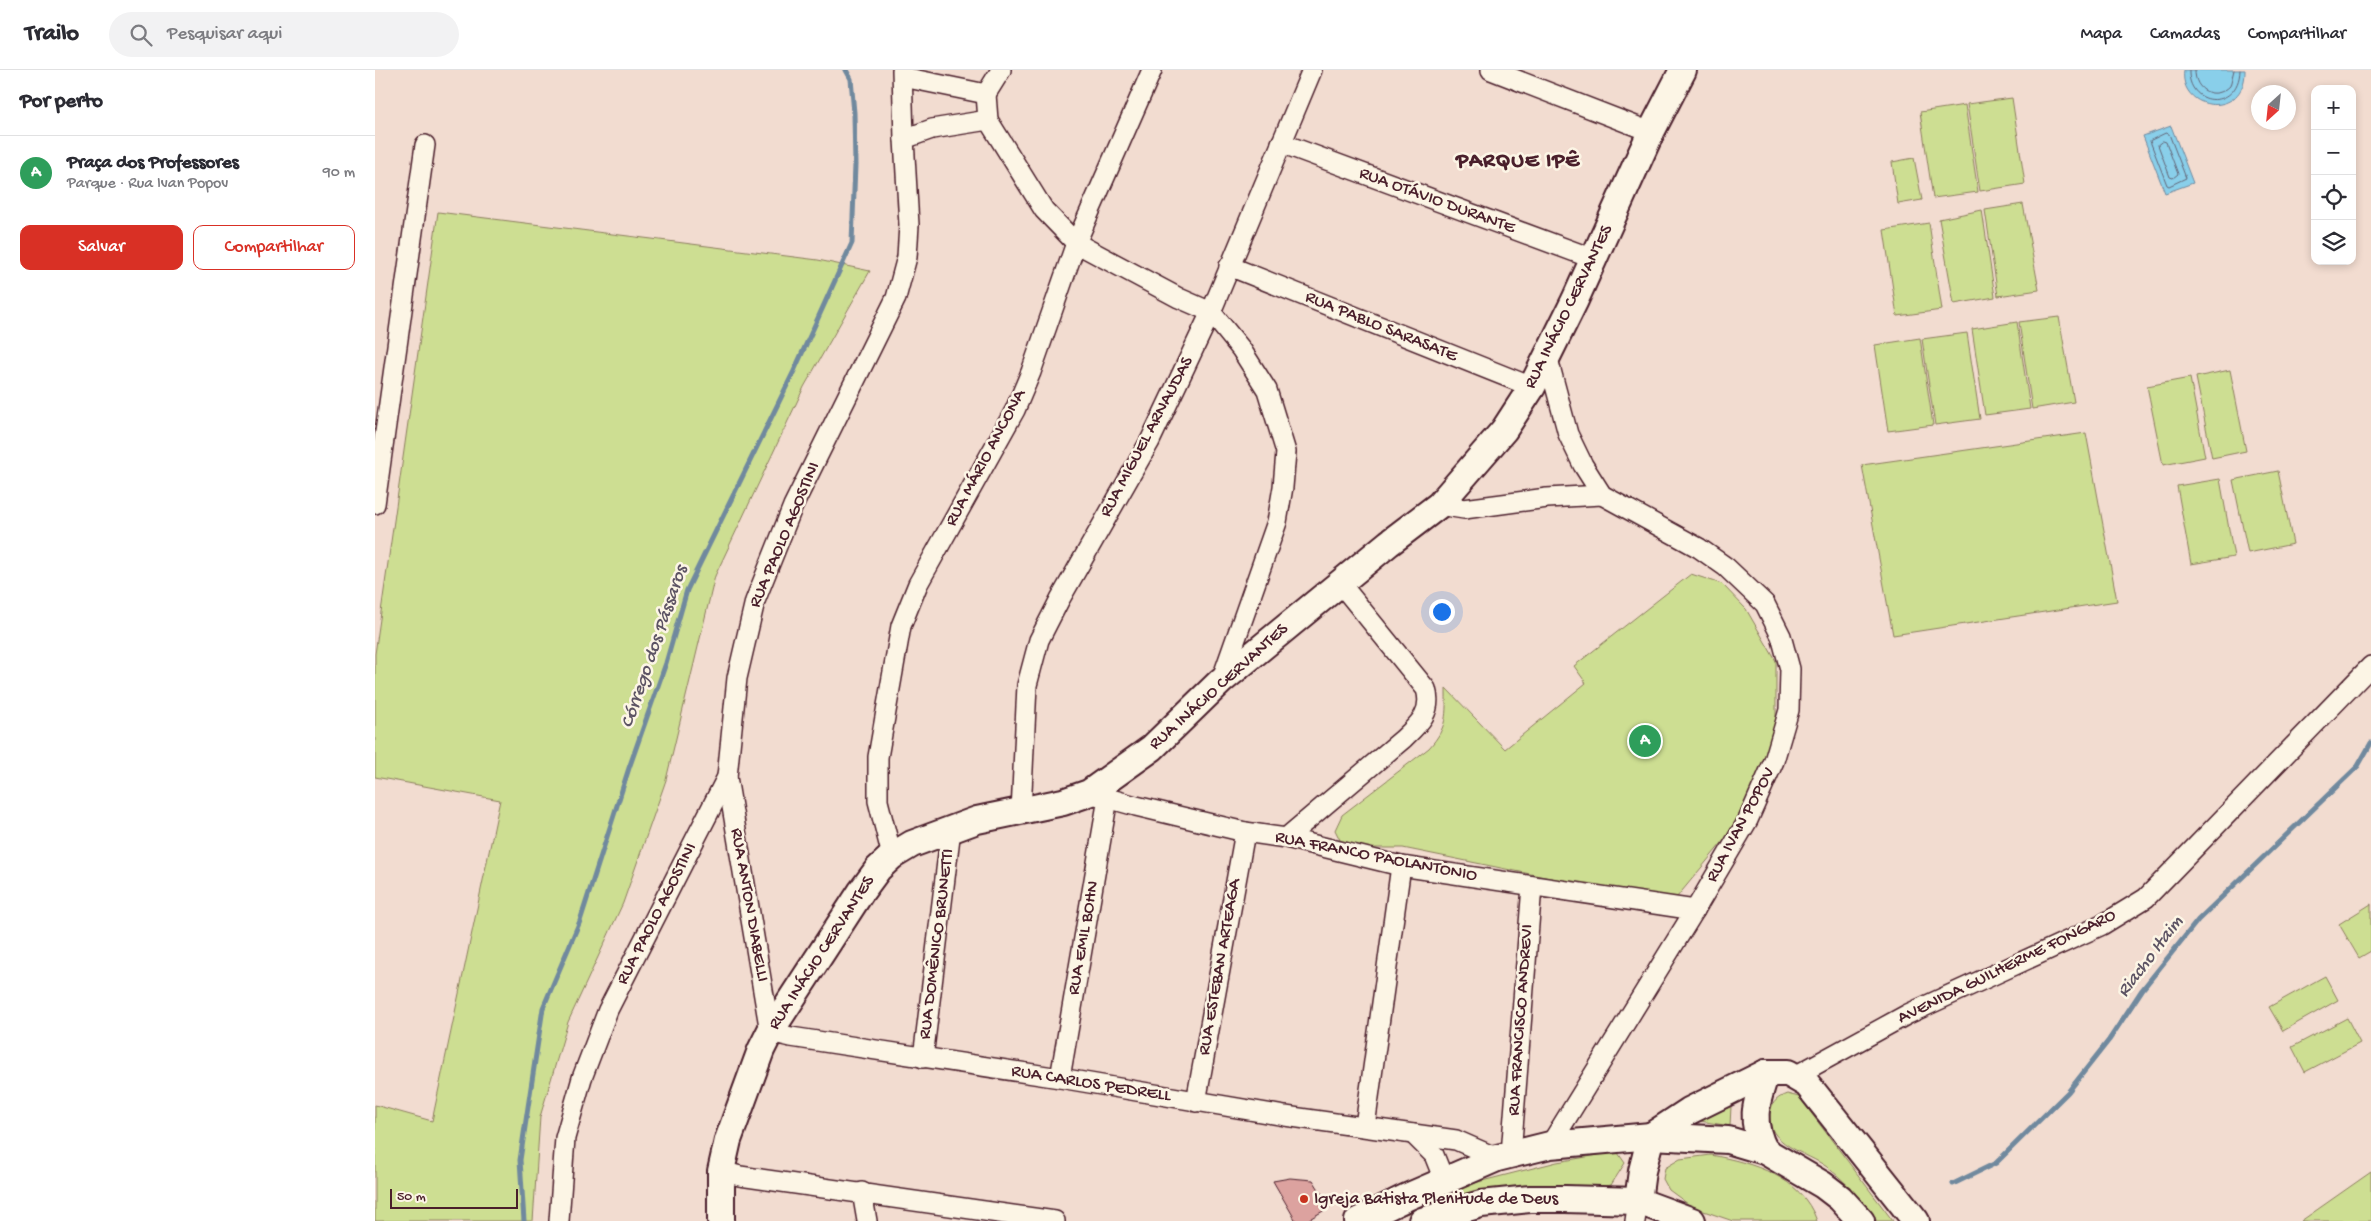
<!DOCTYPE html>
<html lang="pt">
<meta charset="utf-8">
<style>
:root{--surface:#fff;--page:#f2f2f3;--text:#2b2b33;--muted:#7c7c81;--line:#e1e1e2;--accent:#d93025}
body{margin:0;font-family:"Gochi Hand",sans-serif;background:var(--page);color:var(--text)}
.controls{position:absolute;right:15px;top:15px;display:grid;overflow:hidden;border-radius:10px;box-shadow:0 2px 8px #0003}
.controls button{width:45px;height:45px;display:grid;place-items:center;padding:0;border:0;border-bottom:1px solid var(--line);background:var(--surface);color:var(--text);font:25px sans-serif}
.compass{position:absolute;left:1876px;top:15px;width:45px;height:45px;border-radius:50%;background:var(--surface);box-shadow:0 2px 8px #0003;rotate:207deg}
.scale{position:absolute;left:15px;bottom:12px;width:128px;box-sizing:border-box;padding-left:5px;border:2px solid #4a1f2b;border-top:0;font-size:14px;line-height:18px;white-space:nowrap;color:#4a1f2b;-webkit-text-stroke:4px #fcf5e5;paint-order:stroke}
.you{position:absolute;left:1066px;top:541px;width:18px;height:18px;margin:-12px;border:4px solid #fff;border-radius:50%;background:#1a73e8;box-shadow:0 0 0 8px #1a73e833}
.badge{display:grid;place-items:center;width:32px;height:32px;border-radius:50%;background:var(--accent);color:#fff;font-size:16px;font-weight:700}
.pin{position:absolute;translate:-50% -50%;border:2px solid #fff;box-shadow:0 1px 5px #0006}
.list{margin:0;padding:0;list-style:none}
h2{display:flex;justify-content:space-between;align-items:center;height:65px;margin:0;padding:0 20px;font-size:21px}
h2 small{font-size:16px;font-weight:400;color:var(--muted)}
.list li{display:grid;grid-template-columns:32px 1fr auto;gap:15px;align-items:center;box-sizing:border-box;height:75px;padding:0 20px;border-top:1px solid var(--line)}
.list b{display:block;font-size:19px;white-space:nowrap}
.list p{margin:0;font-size:16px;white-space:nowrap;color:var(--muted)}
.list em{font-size:16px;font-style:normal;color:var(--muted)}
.actions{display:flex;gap:10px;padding:15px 20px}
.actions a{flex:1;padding:11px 0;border:1px solid var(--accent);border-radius:10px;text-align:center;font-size:18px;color:var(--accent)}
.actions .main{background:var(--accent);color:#fff}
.icon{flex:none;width:28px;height:28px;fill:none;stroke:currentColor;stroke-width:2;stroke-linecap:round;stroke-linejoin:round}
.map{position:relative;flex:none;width:1996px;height:1151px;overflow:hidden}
header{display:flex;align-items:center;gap:30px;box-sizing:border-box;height:70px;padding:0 25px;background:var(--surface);border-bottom:1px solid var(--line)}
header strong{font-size:24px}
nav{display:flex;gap:28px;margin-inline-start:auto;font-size:18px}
.search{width:350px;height:45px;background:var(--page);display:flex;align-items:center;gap:12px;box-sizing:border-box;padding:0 18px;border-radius:28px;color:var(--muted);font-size:19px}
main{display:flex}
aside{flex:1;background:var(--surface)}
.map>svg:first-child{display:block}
</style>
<header>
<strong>Trailo</strong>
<div class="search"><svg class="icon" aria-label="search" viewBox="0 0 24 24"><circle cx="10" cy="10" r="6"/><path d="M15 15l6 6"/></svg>Pesquisar aqui</div>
<nav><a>Mapa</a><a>Camadas</a><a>Compartilhar</a></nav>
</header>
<main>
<aside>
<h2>Por perto<small></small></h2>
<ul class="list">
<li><span class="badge" style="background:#2e9e5b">A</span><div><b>Praça dos Professores</b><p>Parque · Rua Ivan Popov</p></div><em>90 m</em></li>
</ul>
<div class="actions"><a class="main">Salvar</a><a>Compartilhar</a></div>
</aside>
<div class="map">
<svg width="1996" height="1151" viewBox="0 0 1996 1151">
<rect width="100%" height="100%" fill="#f2dcd0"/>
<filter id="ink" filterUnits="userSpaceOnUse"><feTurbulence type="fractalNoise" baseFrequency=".02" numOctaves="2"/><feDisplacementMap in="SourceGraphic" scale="10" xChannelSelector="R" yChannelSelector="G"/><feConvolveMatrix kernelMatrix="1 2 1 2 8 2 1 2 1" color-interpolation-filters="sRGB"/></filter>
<g filter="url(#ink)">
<!-- green -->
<g fill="#cdde92" stroke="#8c7e5e">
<polygon points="1637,28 1650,114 1605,121 1592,34"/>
<polygon points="1590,35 1603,122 1558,128 1545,42"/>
<polygon points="1539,88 1547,130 1523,134 1517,92"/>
<polygon points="1648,134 1664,220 1623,226 1610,140"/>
<polygon points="1607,140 1620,227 1579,234 1564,149"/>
<polygon points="63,142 443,190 495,201 429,317 340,506 291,710 248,833 193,952 165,1047 158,1151 0,1151 0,1035 57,1051 125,730 0,707 0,584"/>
<polygon points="1554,153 1567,240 1522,246 1509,160"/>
<polygon points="1684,247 1699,332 1657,339 1644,252"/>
<polygon points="1642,252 1655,339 1610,345 1597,259"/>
<polygon points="1592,263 1605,349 1560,355 1547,269"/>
<polygon points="1545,268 1558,355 1513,361 1500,275"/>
<polygon points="1855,300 1871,381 1837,388 1821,307"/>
<polygon points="1815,308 1830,387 1788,395 1772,316"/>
<polygon points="1711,363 1742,531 1518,565 1487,395"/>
<polygon points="1903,401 1918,474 1873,483 1858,410"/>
<polygon points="1845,409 1859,487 1816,494 1802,416"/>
<path d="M1316 504 1347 514 1371 539 1401 591V675L1361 756 1297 833 1028 778H1001L979 781 966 772 960 760 967 745 1054 678C1073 657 1071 645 1071 618L1130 679 1211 613 1199 596Z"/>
<polygon points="1996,834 1996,881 1984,888 1964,854"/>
<polygon points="1950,906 1963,930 1908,961 1894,937"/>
<polygon points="1972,948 1985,973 1930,1002 1917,977"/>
<path d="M1412 1024 1424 1027 1518 1151H1502C1487 1131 1472 1112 1452 1097 1433 1083 1389 1074 1395 1042 1397 1032 1403 1027 1412 1024Z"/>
<polygon points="1356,1036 1355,1056 1325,1051"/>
<polygon points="1235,1083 1243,1083 1250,1093 1236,1115 1227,1117 1190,1115 1149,1117 1047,1138 1012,1151 1042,1133 1103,1112 1182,1092"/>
<path d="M1336 1085C1378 1093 1426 1106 1442 1151H1358L1317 1137 1294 1120 1288 1109 1290 1098 1305 1089Z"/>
<polygon points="1996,1102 1996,1151 1926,1151"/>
</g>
<!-- water -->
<g fill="#89cfea" stroke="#70899e">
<path d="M1809 0H1870C1871 50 1803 42 1809 0Z"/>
<polygon points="1796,56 1818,113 1790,123 1768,66"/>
</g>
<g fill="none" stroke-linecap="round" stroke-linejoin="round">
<!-- shore -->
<g stroke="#636577" stroke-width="1">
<path d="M1814 0C1812 38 1864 41 1865 0"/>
<path d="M1820 0C1819 21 1840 31 1855 16L1859 0"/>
<polygon points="1791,63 1794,64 1811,108 1794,116 1792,115 1775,71"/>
<polygon points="1788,71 1791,72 1803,104 1798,108 1795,107 1783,75"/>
</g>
<!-- stream -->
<g stroke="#70899e" stroke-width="5">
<polyline points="1578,1114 1621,1093 1693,1022 1734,970 1767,920 1823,850 1983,696 1996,673"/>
<polyline points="149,1151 145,1090 168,938 205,851 254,698 291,593 312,520 419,301 477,173 480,95 479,43 476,9 471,0"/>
</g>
</g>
<!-- building -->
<polygon fill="#dca29f" stroke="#4a1f2b" points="915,1108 938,1110 955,1137 931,1151 921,1151 898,1111"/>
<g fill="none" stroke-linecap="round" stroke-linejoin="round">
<!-- street casing -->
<g stroke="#4a1f2b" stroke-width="22">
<g id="street">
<polyline points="1116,0 1276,62"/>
<polyline points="528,7 611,24"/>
<polyline points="611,24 613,50 669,140 701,173 804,228 836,242 866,279 892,320 911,382 908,417 902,452 846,611"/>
<polyline points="611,24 626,0"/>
<polyline points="529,69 557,59 613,50"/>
<polyline points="906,73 1219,189"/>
<polyline points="854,196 1157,317"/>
<polyline points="1173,289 1193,364 1208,395 1227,425 1324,478 1351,497 1390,534 1406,566 1415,599 1414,640 1399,691 1373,750 1320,840 1175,1075"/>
<polyline points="0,434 50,75"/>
<polyline points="1064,435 1089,439 1172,428 1227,425"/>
<polyline points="352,707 395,962 416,967 685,1008 910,1046 1081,1070 1122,1088"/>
<polyline points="714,723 761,736 870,762 911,768 1026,796 1320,840"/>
<polyline points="646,742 652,615 664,570 685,529 775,371 836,242 937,0"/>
<path d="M911 768 1028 669C1044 654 1058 642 1051 619L965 513"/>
<polyline points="517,786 503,731 503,687 526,556 543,514 640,340 656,302 701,173 777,0"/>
<polyline points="548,988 576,759"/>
<polyline points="1420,1006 1533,944 1727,855 1771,828 1996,596"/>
<polyline points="685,1008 733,728"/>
<polyline points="821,1032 870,762"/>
<polyline points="990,1056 1026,796"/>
<polyline points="1038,1064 1059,1085 1069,1110"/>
<polyline points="1136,1084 1157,816"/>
<polyline points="346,1101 365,1106 680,1151"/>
<polyline points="487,1122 492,1151"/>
<polyline points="184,1151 190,1068 207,1008 233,940 352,707 362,608 380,531 418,436 521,228 532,187 534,155 529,69 527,0"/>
<polyline points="1260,1151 1263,1131"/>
</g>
</g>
<!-- secondary casing -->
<g stroke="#4a1f2b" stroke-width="30">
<g id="secondary">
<polyline points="1276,1066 1314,1041 1391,1003 1413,1003 1432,1014 1541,1151"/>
<path d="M1390 1081C1374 1051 1381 1033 1391 1003"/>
<polyline points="1263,1131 1267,1101 1276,1066"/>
<polyline points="346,1151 346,1101 353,1070 386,980 395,962 486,822 503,799 517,786 537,774 602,750 688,732 714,723 777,678 846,611 1014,473 1064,435 1129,360 1157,317 1200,230 1276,62 1308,0"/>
<polyline points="983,1151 1032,1127 1122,1088 1175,1075 1276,1066 1353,1070 1390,1081 1448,1115 1465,1128 1486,1151"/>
<polyline points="1047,1151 1106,1134 1155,1129 1190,1129 1263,1131 1317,1151"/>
</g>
</g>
<!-- street -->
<use href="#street" stroke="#fcf5e5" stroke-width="19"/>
<!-- secondary -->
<use href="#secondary" stroke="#fcf5e5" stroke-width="26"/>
</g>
</g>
<!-- markers -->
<circle fill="#c8321e" stroke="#fcf5e5" stroke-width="2" cx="929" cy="1129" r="5"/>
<g text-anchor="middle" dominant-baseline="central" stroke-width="5" stroke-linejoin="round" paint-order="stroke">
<!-- street labels -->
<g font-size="18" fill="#4a1f2b" stroke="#fcf5e5">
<text transform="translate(1062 131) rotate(20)">RUA OTÁVIO DURANTE</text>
<text transform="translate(1194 237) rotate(-64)">RUA INÁCIO CERVANTES</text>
<text transform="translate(1006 257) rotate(22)">RUA PABLO SARASATE</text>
<text transform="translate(772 367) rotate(-62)">RUA MIGUEL ARNAUDAS</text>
<text transform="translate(611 388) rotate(-62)">RUA MÁRIO ANCONA</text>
<text transform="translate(410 465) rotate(-67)">RUA PAOLO AGOSTINI</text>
<text transform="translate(844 617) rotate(-42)">RUA INÁCIO CERVANTES</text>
<text transform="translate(1366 755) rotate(-62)">RUA IVAN POPOV</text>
<text transform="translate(1001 787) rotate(11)">RUA FRANCO PAOLANTONIO</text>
<text transform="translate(374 835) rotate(80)">RUA ANTON DIABELLI</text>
<text transform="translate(282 844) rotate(-63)">RUA PAOLO AGOSTINI</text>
<text transform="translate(709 868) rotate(-80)">RUA EMIL BOHN</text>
<text transform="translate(562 874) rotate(-83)">RUA DOMÊNICO BRUNETTI</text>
<text transform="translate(447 883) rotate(-57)">RUA INÁCIO CERVANTES</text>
<text transform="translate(845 897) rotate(-80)">RUA ESTEBAN ARTEAGA</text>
<text transform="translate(1632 897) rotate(-26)">AVENIDA GUILHERME FONGARO</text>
<text transform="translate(1146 950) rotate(-86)">RUA FRANCISCO ANDREVI</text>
<text transform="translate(716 1014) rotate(9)">RUA CARLOS PEDRELL</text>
</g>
<!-- poi labels -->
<g font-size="18" fill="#4a1f2b" stroke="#fcf5e5" text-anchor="start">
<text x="939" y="1129">Igreja Batista Plenitude de Deus</text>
</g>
<!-- water labels -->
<g font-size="19" font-style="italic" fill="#5d5464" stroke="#fcf5e5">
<text transform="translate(280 577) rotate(-71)">Córrego dos Pássaros</text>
<text transform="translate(1776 887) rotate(-53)">Riacho Itaim</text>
</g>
<!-- district labels -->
<g font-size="22" font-weight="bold" letter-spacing="1" fill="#4a1f2b" stroke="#fcf5e5">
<text x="1143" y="92">PARQUE IPÊ</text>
</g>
</g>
</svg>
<div class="controls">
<button>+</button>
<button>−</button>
<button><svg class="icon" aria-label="locate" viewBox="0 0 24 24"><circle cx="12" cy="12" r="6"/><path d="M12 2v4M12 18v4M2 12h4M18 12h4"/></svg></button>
<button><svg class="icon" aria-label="layers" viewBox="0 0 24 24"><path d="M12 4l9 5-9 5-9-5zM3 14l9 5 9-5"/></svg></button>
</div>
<svg class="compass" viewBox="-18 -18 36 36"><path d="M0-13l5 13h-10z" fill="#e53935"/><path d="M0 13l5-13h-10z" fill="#7c7c81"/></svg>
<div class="scale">50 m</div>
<div class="you"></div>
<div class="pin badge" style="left:1270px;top:671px;background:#2e9e5b">A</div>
</div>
</main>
